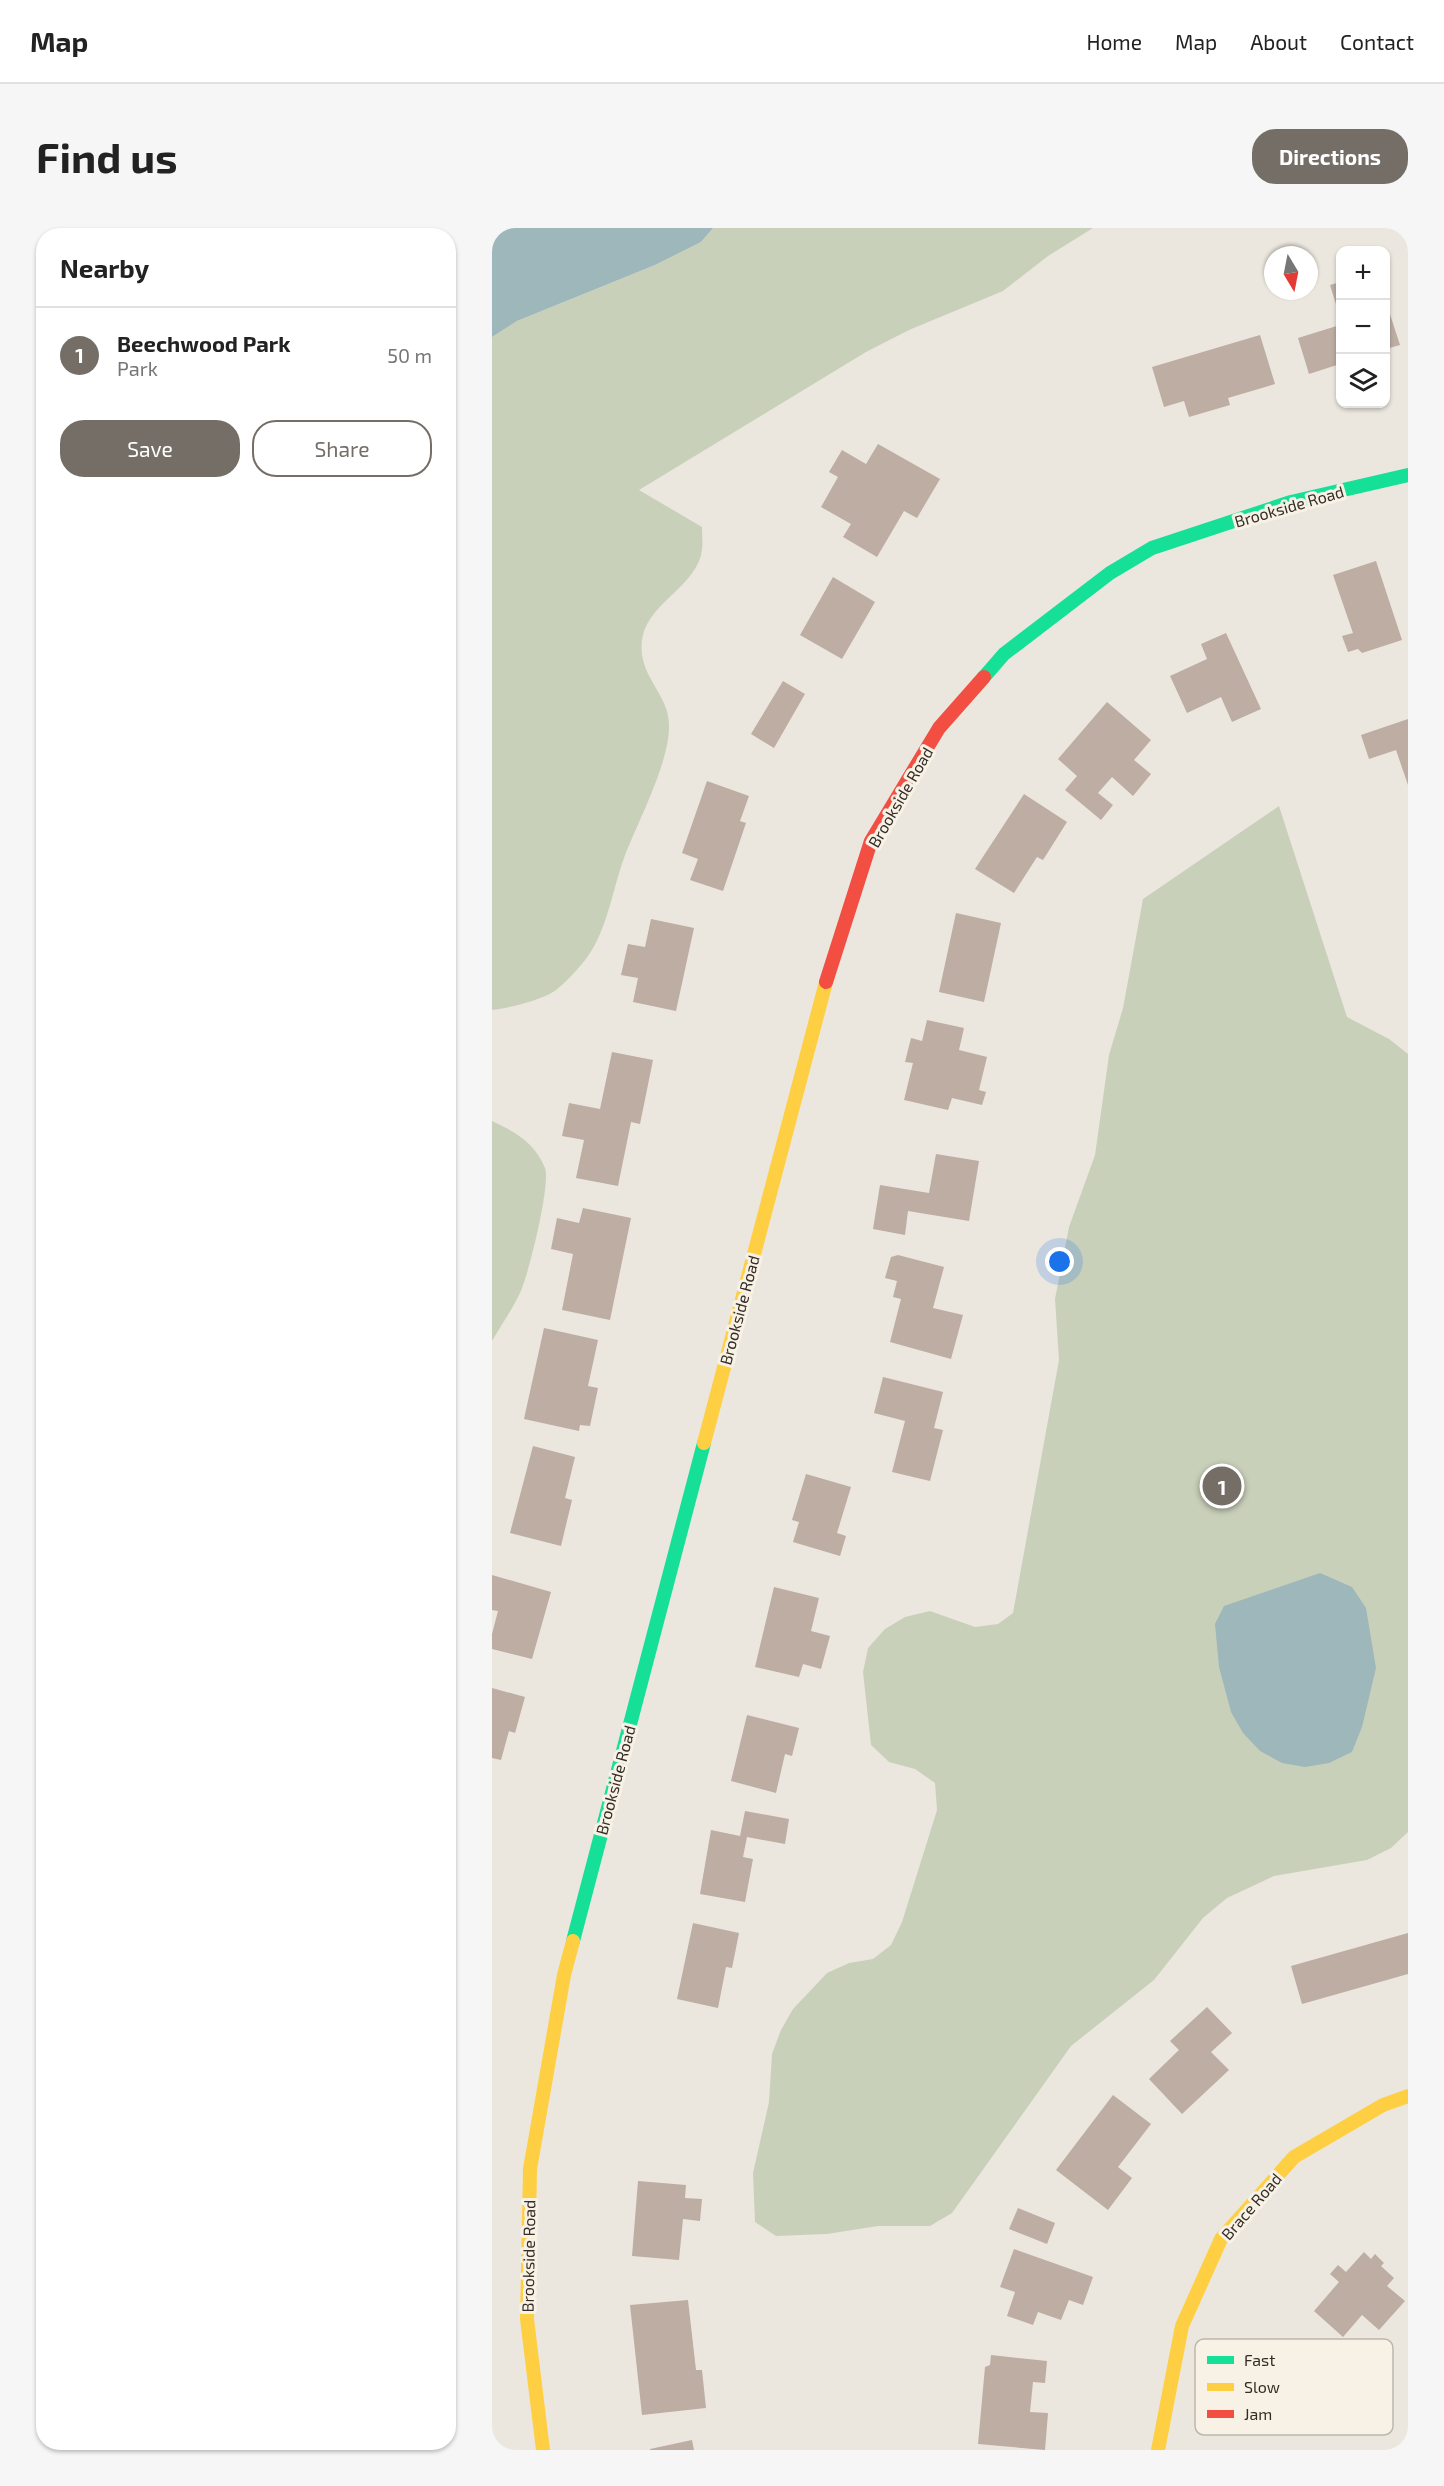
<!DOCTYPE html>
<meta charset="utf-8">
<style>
:root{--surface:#fff;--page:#f6f6f6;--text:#222;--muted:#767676;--line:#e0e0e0;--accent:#746e67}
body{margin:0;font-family:"Exo 2",sans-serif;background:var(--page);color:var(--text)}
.controls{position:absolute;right:18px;top:18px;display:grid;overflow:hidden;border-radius:12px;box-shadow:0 2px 4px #0004}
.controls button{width:54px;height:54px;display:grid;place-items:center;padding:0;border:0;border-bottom:2px solid var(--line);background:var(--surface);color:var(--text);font:30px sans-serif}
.compass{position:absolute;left:772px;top:18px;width:54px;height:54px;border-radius:50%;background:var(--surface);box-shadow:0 2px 4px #0004;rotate:170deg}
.you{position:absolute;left:568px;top:1034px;width:21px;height:21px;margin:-15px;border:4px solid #fff;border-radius:50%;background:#1a73e8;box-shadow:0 0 0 9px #1a73e833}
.badge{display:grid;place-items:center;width:39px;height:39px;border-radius:50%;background:var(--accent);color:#fff;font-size:20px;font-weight:700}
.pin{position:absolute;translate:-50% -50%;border:3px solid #fff;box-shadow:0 2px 6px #0006}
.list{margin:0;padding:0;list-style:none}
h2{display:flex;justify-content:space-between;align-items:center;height:78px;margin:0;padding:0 24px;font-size:26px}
h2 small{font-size:20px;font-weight:400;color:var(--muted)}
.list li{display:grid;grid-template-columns:39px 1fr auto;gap:18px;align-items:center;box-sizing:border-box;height:96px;padding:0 24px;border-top:2px solid var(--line)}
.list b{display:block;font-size:22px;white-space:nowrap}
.list p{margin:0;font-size:20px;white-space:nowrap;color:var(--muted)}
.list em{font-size:20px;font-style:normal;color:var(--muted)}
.actions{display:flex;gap:12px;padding:18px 24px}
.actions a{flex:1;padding:14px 0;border:2px solid var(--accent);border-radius:24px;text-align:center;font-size:21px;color:var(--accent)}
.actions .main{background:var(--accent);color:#fff}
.icon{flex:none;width:33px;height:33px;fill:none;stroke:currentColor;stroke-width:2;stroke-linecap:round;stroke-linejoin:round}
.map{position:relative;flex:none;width:916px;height:2222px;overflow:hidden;border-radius:24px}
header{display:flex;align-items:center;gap:36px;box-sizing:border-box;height:84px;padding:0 30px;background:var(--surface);border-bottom:2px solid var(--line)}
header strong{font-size:28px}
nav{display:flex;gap:33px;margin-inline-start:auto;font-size:21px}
.intro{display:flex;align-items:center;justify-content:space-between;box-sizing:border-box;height:144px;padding:0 36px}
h1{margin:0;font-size:42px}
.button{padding:15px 27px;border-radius:24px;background:var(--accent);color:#fff;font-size:21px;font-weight:700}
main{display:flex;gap:36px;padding:0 36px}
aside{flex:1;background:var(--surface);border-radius:24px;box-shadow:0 2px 4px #0004}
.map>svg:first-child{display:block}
</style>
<header>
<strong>Map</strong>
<nav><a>Home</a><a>Map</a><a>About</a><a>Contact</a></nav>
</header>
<div class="intro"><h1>Find us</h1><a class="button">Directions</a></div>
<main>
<aside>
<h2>Nearby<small></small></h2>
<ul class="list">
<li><span class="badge">1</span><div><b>Beechwood Park</b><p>Park</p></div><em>50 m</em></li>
</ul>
<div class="actions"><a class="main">Save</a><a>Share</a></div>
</aside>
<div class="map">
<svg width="916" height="2222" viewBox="0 0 916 2222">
<rect width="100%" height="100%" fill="#ebe7df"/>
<!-- green -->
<g fill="#c9d0ba">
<path d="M221 0H601L556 28 511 63 417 102 374 124 147 262 210 299C210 307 211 315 210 322 206 356 159 374 151 407 142 446 177 464 177 497 178 534 146 593 132 630 121 660 115 702 96 728 90 737 70 759 61 764 46 773 17 780 0 782V109L25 93 163 37 209 14Z"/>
<polygon points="787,578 855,789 897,811 916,826 916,1604 899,1620 875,1632 782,1648 735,1670 711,1690 662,1752 579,1818 460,1985 438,1998 386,1998 335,2006 284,2008 263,1994 261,1945 277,1874 280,1826 289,1802 301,1781 335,1745 357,1735 381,1731 399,1717 410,1694 445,1582 443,1555 423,1541 397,1534 379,1517 371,1444 376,1420 393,1401 413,1389 438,1383 483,1399 506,1396 521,1385 567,1132 563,1071 577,999 603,927 617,827 631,780 651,671"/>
<path d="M0 893C24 904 43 915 53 940 59 956 36 1049 28 1065 20 1082 9 1097 0 1113Z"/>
</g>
<!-- water -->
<g fill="#9db7bb">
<polygon points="0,0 221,0 209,14 163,37 25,93 0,109"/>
<polygon points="828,1345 860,1359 874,1380 884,1440 870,1499 860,1524 837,1535 813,1539 790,1535 768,1523 751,1505 739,1484 727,1439 723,1396 732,1378"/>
</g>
<!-- building -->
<g fill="#bdada2">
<polygon points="848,54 848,89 838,57"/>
<polygon points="894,74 908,117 894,121"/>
<polygon points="848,97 848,136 817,146 806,110"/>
<polygon points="768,107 783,156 736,170 738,177 697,189 692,173 672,179 660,139"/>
<polygon points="386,216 448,251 425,290 412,283 385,329 351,309 359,296 329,279 346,249 337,244 350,222 374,236"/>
<polygon points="884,333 910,412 870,425 866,421 856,424 850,408 861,405 841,347"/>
<polygon points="341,349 383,374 350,431 308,407"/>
<polygon points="734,405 769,481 740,494 729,469 695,485 678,448 715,431 709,416"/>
<polygon points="291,453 313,466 282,520 259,506"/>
<polygon points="615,474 659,512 642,532 659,546 641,568 620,549 606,565 621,577 609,592 573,562 585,548 566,531"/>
<polygon points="916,491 916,557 904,522 877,531 869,507"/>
<polygon points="215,553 257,568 248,593 254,595 231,663 198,652 206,631 190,625"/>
<polygon points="532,566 575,594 551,632 545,629 522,665 483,641"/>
<polygon points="464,685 509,695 492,774 447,764"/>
<polygon points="159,691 202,700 184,783 141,774 146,750 129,747 136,716 153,719"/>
<polygon points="435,792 472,800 467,822 495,829 487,862 494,864 490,877 460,870 456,882 412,872 421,835 413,834 419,810 430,813"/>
<polygon points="120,824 161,832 148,896 139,894 126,958 84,950 92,912 70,908 77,875 108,881"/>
<polygon points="444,926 487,933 477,993 416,983 413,1007 381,1001 388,957 437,965"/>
<polygon points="91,980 139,990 118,1092 70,1082 81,1026 59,1021 65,990 87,995"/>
<polygon points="406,1027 452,1039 441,1080 471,1087 459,1131 398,1114 409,1071 401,1069 405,1053 393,1050 399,1029"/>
<polygon points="52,1100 106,1112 96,1158 106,1160 98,1198 88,1197 87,1203 32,1191"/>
<polygon points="391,1149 451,1164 442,1200 451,1202 438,1253 400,1244 413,1193 382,1185"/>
<polygon points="41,1218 83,1229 73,1270 80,1272 69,1318 18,1305"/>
<polygon points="314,1246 359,1259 345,1305 354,1308 348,1328 301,1314 307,1294 300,1292"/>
<polygon points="0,1347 59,1364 40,1431 0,1421 0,1406 6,1383 0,1382"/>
<polygon points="282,1359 327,1370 319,1403 338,1408 329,1441 311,1436 307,1449 263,1439"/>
<polygon points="0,1460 33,1469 23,1505 17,1503 9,1532 0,1530"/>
<polygon points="255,1487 307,1500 300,1528 293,1526 284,1565 239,1553"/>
<polygon points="253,1583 297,1591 293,1616 255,1609 251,1629 261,1631 253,1674 208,1666 219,1602 248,1608"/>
<polygon points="201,1695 247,1705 240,1740 234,1739 226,1780 185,1771"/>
<polygon points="916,1705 916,1746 810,1776 799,1738"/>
<polygon points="715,1779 740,1805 719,1824 737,1842 690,1886 657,1851 687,1822 678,1813"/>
<polygon points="621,1867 659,1896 626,1939 640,1950 616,1982 564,1942"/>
<polygon points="146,1953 194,1957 193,1970 210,1971 208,1993 191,1991 187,2032 140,2028"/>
<polygon points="526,1980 563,1995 555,2016 517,2001"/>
<polygon points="522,2021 601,2049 591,2077 577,2072 569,2092 546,2084 541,2097 515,2088 523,2064 508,2059"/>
<polygon points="872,2024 879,2031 883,2026 892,2035 889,2038 902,2050 895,2058 913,2073 887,2102 870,2087 851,2109 822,2083 847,2054 838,2046 846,2037 854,2044"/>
<polygon points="196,2072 204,2142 210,2142 214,2180 150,2187 138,2077"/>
<polygon points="499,2127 555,2133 553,2155 541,2154 538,2184 556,2185 553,2222 486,2216 493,2139 498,2137"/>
<polygon points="200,2212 202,2222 158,2222 158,2221"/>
</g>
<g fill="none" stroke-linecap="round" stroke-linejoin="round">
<!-- fast -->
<g stroke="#16e098" stroke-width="14">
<polyline points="492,449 512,426 618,345 660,320 799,274 916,247"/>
<polyline points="81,1713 212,1215"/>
</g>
<!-- slow -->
<g stroke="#ffcf43" stroke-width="14">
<polyline points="212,1215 334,754"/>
<polyline points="51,2222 35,2091 38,1941 72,1747 81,1713"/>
<polyline points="666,2222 690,2098 729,2011 802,1929 891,1877 916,1868"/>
</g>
<!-- jam -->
<polyline stroke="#f24e42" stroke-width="14" points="334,754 379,613 447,500 492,449"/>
</g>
<g text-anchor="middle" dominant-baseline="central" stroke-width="6" stroke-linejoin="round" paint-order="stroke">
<!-- street labels -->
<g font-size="16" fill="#342d27" stroke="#f8f2e6">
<text transform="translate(797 278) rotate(-16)">Brookside Road</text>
<text transform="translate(408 569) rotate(-60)">Brookside Road</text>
<text transform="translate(247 1082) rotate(-75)">Brookside Road</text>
<text transform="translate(123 1552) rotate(-75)">Brookside Road</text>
<text transform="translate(759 1978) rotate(-49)">Brace Road</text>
<text transform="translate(36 2028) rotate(-89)">Brookside Road</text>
</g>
</g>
<!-- legend -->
<rect x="703" y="2111" width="198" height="96" rx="9" fill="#f8f2e6" stroke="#bdb7ad" stroke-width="1.5"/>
<rect x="715" y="2128" width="27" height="8" fill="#16e098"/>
<rect x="715" y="2155" width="27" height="8" fill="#ffcf43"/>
<rect x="715" y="2182" width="27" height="8" fill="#f24e42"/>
<g font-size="16" fill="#342d27">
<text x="752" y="2138">Fast</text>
<text x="752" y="2165">Slow</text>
<text x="752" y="2192">Jam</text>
</g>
</svg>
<div class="controls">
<button>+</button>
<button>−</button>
<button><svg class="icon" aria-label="layers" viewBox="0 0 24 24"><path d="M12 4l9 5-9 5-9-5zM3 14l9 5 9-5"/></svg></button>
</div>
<svg class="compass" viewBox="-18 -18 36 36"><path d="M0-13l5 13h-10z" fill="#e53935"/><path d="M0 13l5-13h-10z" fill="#767676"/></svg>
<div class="you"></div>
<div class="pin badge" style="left:730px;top:1258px">1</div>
</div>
</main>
